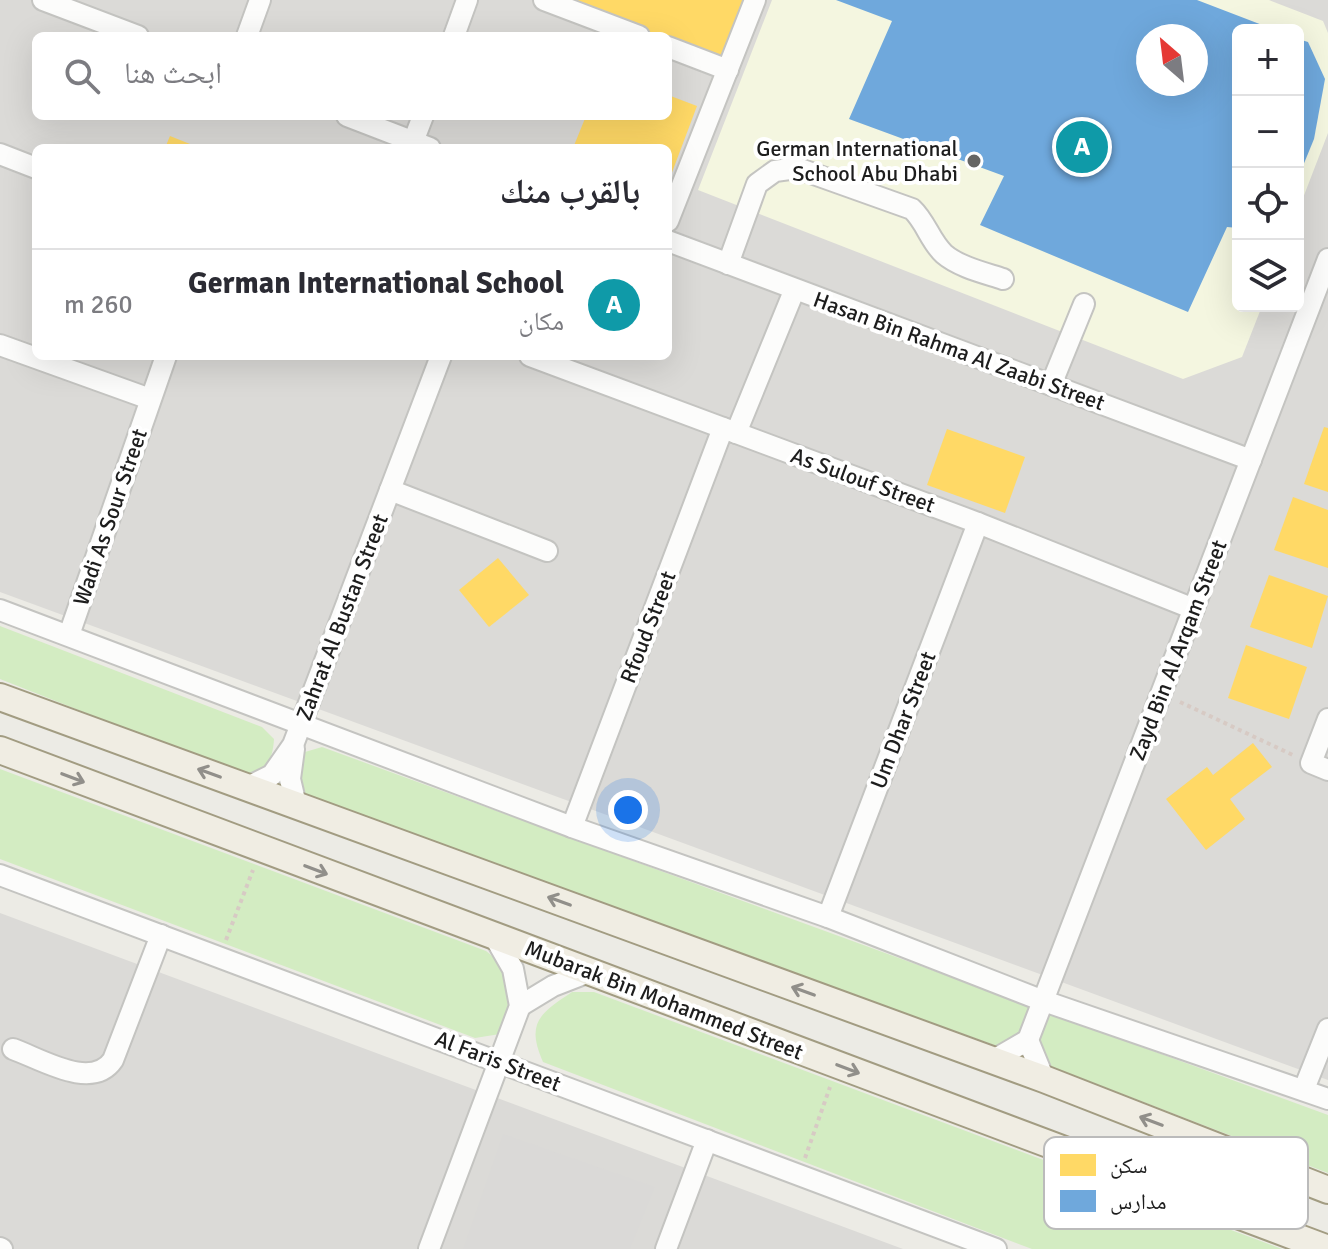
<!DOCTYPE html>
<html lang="ar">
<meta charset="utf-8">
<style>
:root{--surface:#fff;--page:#f7f7f7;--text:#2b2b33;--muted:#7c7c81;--line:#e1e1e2;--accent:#656563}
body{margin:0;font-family:Signika,"Noto Naskh Arabic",sans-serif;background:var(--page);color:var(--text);direction:rtl}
.controls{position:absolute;right:24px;top:24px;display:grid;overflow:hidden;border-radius:12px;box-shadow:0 8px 32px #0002}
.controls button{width:72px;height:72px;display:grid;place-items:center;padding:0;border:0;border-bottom:2px solid var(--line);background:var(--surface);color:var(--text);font:40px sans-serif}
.compass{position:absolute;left:1136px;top:24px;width:72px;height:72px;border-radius:50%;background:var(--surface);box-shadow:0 8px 32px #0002;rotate:332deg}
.you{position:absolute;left:628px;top:810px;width:28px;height:28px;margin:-20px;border:6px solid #fff;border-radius:50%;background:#1a73e8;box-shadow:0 0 0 12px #1a73e833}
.badge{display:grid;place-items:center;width:52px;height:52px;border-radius:50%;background:var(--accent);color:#fff;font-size:26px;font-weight:700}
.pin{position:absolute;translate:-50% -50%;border:4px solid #fff;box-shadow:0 2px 8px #0006}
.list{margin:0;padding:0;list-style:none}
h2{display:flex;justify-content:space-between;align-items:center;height:104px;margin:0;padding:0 32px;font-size:34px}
h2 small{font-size:26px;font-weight:400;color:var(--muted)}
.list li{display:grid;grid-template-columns:52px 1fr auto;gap:24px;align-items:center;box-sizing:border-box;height:112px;padding:0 32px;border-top:2px solid var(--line)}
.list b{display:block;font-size:30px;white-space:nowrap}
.list p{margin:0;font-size:26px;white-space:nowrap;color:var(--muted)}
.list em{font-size:26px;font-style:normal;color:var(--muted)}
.icon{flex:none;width:44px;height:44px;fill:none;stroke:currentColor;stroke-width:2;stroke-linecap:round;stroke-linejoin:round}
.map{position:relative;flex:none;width:1328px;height:1249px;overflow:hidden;direction:ltr}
.search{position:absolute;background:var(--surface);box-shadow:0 8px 32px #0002;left:32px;top:32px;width:640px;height:88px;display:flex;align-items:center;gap:20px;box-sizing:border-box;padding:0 28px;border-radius:12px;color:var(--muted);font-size:30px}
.panel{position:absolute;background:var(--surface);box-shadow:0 8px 32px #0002;left:32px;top:144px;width:640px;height:216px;border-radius:12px;direction:rtl}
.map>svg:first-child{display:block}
</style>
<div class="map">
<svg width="1328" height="1249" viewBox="0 0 1328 1249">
<rect width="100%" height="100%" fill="#ecebe5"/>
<!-- residential -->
<g fill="#dbdad7" fill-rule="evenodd">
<path d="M0 0H1328V1080L0 592ZM1238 30H1298V306H1238ZM36 36H668V116H36ZM1148 36H1196V84H1148ZM36 148H668V356H36Z"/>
<polygon points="0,913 903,1249 0,1249"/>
</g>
<!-- education -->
<path fill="#f4f6e0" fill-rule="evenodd" d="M772 0H1269L1323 21 1328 33V133L1298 211V30H1238V306H1262L1242 357 1183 379 698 190ZM1148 36H1196V84H1148Z"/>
<!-- religious -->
<polygon fill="#dad9d7" points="503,1134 655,1187 630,1249 463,1249"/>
<!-- grass -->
<g fill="#d3ecc2">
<path d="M0 626 262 727 274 739C273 758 267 770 248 777L0 679Z"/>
<polygon points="322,747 1328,1115 1328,1173 1011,1051 301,797 295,768 305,752"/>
<polygon points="0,769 486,951 511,971 511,1008 500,1034 475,1038 0,859"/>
<path d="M572 992H594L1282 1249H1032L543 1062C526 1023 539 1014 572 992Z"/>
</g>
<!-- homes -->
<g fill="#ffd966">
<polygon points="563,0 743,0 719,61 668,41 668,36 655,36"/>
<polygon points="668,95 697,106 668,183 668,148 573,148 586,116 668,116"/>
<polygon points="170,136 200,148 165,148"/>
<polygon points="1324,427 1328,428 1328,492 1304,484"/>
<polygon points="947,429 1025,457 1005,513 927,485"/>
<polygon points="1293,497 1328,510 1328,568 1274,550"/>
<polygon points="498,558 529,595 489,627 459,590"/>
<polygon points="1269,575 1328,596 1312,648 1250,627"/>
<polygon points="1246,645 1307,667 1289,719 1228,698"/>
<polygon points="1253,743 1272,767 1230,799 1245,819 1206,850 1166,799 1207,767 1213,775"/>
</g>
<!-- schools -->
<g fill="#6fa8dc" fill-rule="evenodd">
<path d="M836 0H1197L1275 30H1238V228L1227 227 1188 312 980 225 1004 176 849 119 892 21ZM1148 36H1196V84H1148Z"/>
<polygon points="1298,39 1308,42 1325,79 1314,139 1298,178"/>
</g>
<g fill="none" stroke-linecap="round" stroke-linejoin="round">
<!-- minor casing -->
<g stroke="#c4c4c1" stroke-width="24">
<g id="minor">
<polyline points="43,0 138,36"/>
<polyline points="544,0 639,36"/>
<polyline points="247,36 260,0"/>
<polyline points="454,36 467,0"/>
<polyline points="668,47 728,70"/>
<polyline points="347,116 430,148"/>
<polyline points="413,142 423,116"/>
<polyline points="0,154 36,168"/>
<polyline points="668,221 755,0"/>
<polyline points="668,241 1251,460"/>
<path d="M728 264 757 184 775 171 797 168 912 209C926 222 930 241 944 254 959 267 985 273 1003 279"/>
<polyline points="0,345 150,399"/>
<polyline points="530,356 978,523 1194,609"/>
<polyline points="1051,385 1084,304"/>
<polyline points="736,433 794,291"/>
<polyline points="390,490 547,551"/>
<polyline points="0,610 572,827 828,917 1041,1000 1328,1099"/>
<polyline points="69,635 166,356"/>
<polyline points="1328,719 1311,763 1328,770"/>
<polyline points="294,749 290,779 296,805"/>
<polyline points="248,787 272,775 293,745 441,356"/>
<polyline points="572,827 723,428"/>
<polyline points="0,875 996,1249"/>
<polyline points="828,917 978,523"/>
<polyline points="520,1006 553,986 589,972"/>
<polyline points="1028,1040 1044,1079"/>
<path d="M13 1049C41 1059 92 1091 113 1060L161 935"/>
<polyline points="992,1061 1028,1040 1328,259"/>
<polyline points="1304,1089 1328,1029"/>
<polyline points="0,1248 2,1249"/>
<polyline points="429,1249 520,1006 513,969 494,936"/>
<polyline points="666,1249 707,1140"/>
</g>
</g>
<!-- major casing -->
<g stroke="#a29c82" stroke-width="30">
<g id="major">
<polyline points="0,697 1044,1079 1328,1190"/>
<polyline points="0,750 1328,1249"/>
</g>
</g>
<!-- path -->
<g stroke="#d7cac4" stroke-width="4" stroke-dasharray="4 4" stroke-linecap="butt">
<polyline points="1180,702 1295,756"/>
<polyline points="226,940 253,870"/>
<polyline points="805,1158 830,1087"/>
</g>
<!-- minor -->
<use href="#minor" stroke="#fcfcfb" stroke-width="20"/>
<!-- major -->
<use href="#major" stroke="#f0ede3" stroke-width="26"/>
</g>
<!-- one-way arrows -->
<defs><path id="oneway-shaft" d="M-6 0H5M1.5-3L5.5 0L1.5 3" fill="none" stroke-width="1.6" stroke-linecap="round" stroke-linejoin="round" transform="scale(2)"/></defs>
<g stroke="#918f8a">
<use href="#oneway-shaft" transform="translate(209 773) rotate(-160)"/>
<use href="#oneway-shaft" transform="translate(73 778) rotate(21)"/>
<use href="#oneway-shaft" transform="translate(316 870) rotate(21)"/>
<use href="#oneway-shaft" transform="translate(559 901) rotate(-160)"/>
<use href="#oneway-shaft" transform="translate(803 991) rotate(-160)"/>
<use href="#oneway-shaft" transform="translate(848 1069) rotate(21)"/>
<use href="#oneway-shaft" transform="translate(1151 1121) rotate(-159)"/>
</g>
<!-- markers -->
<circle fill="#656563" stroke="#fff" stroke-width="3" cx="974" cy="161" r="8"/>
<g text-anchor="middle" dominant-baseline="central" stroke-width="8" stroke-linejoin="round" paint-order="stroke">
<!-- poi labels -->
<g font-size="22" fill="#1d1d1d" stroke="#fff" text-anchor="end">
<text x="958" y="148">German International<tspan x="958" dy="25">School Abu Dhabi</tspan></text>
</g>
<!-- street labels -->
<g font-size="22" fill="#1d1d1d" stroke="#fff">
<text transform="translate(959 351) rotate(20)">Hasan Bin Rahma Al Zaabi Street</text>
<text transform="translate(863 480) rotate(20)">As Sulouf Street</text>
<text transform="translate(110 517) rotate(-71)">Wadi As Sour Street</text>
<text transform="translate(342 617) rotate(-69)">Zahrat Al Bustan Street</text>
<text transform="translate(648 627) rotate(-69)">Rfoud Street</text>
<text transform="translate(1178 650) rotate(-69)">Zayd Bin Al Arqam Street</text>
<text transform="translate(903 720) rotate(-69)">Um Dhar Street</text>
<text transform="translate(664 1000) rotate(21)">Mubarak Bin Mohammed Street</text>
<text transform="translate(498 1061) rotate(21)">Al Faris Street</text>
</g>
</g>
<!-- legend -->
<rect x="1044" y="1137" width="264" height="92" rx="12" fill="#fff" stroke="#bbb" stroke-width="2"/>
<rect x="1060" y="1154" width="36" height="22" fill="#ffd966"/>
<rect x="1060" y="1190" width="36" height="22" fill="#6fa8dc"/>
<g font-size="22" fill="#1d1d1d">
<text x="1110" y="1173">سكن</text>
<text x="1110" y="1209">مدارس</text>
</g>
</svg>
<div class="controls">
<button>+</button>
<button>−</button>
<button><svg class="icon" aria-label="locate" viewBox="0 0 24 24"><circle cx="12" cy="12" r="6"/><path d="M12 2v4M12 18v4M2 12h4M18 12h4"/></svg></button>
<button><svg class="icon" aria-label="layers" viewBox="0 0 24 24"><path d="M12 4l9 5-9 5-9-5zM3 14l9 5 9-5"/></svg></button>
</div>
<svg class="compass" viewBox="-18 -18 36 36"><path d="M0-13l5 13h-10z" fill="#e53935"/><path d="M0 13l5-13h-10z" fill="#7c7c81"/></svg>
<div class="you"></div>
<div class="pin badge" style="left:1082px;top:147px;background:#0f9aa8">A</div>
<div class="search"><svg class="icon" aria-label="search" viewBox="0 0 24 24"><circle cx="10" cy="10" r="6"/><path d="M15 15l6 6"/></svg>ابحث هنا</div>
<section class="panel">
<h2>بالقرب منك<small></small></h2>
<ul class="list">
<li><span class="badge" style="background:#0f9aa8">A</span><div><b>German International School</b><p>مكان</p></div><em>260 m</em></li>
</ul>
</section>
</div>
